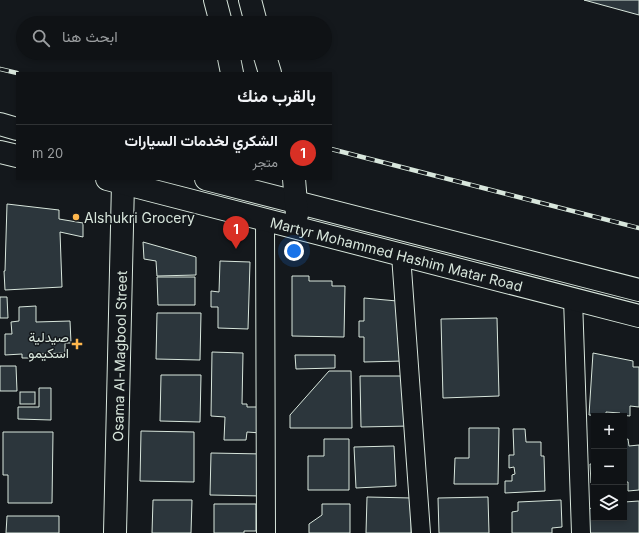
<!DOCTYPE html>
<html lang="ar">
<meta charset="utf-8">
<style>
:root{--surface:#0f1215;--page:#181b1e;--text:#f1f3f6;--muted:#9b9ea0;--line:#2f3234;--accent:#d93025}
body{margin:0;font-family:Inter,Vazirmatn,sans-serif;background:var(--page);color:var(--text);direction:rtl}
.controls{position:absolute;right:12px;bottom:12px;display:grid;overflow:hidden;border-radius:0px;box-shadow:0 2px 6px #0003}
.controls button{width:36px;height:36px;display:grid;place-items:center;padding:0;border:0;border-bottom:1px solid var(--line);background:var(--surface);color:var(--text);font:20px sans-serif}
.you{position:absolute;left:294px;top:251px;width:14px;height:14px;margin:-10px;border:3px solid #fff;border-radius:50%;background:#1a73e8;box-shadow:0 0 0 6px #1a73e833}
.badge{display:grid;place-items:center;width:26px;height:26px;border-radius:50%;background:var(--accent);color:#fff;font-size:13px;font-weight:700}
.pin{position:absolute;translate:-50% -33px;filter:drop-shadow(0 1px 2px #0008)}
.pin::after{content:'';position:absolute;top:21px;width:14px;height:12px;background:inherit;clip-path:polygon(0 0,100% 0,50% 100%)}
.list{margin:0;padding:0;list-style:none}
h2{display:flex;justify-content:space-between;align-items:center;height:52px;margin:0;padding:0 16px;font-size:17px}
h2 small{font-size:13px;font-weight:400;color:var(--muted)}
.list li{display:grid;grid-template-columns:26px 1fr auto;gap:12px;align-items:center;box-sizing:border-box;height:56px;padding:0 16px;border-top:1px solid var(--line)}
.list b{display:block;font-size:15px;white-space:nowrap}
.list p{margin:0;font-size:13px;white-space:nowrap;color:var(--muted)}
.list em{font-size:13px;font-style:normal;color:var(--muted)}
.icon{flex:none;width:22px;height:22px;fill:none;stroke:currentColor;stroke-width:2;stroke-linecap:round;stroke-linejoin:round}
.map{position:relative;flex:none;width:639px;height:533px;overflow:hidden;direction:ltr}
.search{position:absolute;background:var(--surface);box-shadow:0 2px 6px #0003;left:16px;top:16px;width:316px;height:44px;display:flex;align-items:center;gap:10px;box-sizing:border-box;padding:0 14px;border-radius:22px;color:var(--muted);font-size:15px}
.panel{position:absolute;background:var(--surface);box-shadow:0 2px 6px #0003;left:16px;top:72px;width:316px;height:108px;border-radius:0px;direction:rtl}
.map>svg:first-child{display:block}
</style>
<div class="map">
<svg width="639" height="533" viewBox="0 0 639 533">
<rect width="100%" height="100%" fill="#14181c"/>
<!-- building -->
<g fill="#2c363c" stroke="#d8e6dc">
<polygon points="584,0 639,0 639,15"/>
<polygon points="7,204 59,210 59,219 83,223 83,237 60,232 62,287 5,290 4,271 5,271"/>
<polygon points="143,242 196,257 196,275 157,276 156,261 144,259"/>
<polygon points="220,261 250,262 248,329 218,328 218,307 211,307 211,291 219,292"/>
<polygon points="292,276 309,276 309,281 332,281 332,286 345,286 344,337 292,336"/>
<polygon points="157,277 195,277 195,305 158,305"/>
<polygon points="0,297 7,297 8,318 0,318"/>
<polygon points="364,298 397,301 403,361 364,362 364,337 359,337 359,321 364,321"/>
<polygon points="36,306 36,322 70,321 71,343 65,343 65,353 38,354 38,358 22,358 22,354 5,355 5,334 12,334 11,322 19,321 19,307"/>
<polygon points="157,313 201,313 200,360 156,359"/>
<polygon points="497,318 499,396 443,398 441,319"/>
<polygon points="212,352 243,353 242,404 247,404 247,407 262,407 261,433 247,432 246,440 224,440 225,417 211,416"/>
<polygon points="593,353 633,361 633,367 639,367 639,407 630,406 630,416 620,415 620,413 606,412 606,416 589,415"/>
<polygon points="295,355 335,355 335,368 296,369"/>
<polygon points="0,366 16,366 17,391 0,391"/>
<polygon points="329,371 351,371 352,428 290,428 290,415"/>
<polygon points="161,375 201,375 200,422 160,421"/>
<polygon points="360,376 409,376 410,426 361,427"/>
<polygon points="39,388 51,388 51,420 18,419 18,407 39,407"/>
<rect x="20" y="392" width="15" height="12"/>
<polygon points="469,428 499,428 498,484 454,484 455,458 469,458"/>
<polygon points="513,429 525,429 526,442 541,442 541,456 544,456 545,491 505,493 505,481 512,481 512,475 515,474 514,467 509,468 509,455 514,455"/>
<polygon points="141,431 194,432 194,482 140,481"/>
<polygon points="3,432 53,432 52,503 8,503 8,475 3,475"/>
<polygon points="324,439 349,439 349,490 308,490 308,456 324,456"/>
<polygon points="628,439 629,446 639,445 639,490 628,491 628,482 624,482 624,440"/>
<polygon points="394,446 396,486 356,488 354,447"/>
<polygon points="211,453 263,454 262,496 210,495"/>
<polygon points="590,464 594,464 594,483 591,483"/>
<polygon points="367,497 412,498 411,533 366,533"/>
<polygon points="488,497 489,533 439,533 438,498"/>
<polygon points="153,500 192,500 191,533 152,533"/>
<polygon points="561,500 562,527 552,528 552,533 512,533 512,512 518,511 518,502"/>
<polygon points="639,501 639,533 586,533 584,509 594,508 594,518 624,518 624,502"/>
<polygon points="214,504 256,504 256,531 244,531 244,533 214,533"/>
<polygon points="322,504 350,504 350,533 309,533 309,524 322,515"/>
<polygon points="7,516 59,516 59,533 6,533"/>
</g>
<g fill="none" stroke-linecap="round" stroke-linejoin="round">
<!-- minor casing -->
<g stroke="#d8e6dc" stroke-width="20">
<g id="minor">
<polyline points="265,220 266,533"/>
<polyline points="401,255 421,533"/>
<polyline points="573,299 581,533"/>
</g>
</g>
<!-- tertiary casing -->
<g stroke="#d8e6dc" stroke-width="24">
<g id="tertiary">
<path id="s1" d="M115 533 123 183 124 179"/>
</g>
</g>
<!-- primary casing -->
<g stroke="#d8e6dc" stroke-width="24">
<g id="primary">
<polyline points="215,0 221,23"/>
<polyline points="250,0 256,23"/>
<polyline points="228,53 232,73"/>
<polyline points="264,53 270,73"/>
<polyline points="0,124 17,129"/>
<polyline points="0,152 17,156"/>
<path id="s2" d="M107 179 639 316"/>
<polyline points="206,179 639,290"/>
<polyline points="294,179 297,215"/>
</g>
</g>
<!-- minor -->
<use href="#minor" stroke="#14181c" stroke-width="18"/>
<!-- tertiary -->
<use href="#tertiary" stroke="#14181c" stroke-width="22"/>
<!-- primary -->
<use href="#primary" stroke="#14181c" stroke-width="22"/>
<!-- rail casing -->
<g stroke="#d8e6dc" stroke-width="4.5">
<g id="rail">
<polyline points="0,69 17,73"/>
<polyline points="331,149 639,228"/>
</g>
</g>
<!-- rail -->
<use href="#rail" stroke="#14181c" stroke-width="3" stroke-dasharray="9" stroke-linecap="butt"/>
</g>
<!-- markers -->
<g fill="#ffb74d" stroke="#14181c" stroke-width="1.5">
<circle cx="76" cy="217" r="4"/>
<path d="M75 338h4v4h4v4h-4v4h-4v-4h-4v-4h4z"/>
</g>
<g text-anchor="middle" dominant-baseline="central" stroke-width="3" stroke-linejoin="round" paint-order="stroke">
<!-- poi labels -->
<g font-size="14" fill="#d8e6dc" stroke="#14181c" text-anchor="start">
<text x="84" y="217">Alshukri Grocery</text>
<text x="69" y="336" text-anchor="end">صيدلية<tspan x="69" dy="16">اسكيمو</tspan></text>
</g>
<!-- street labels -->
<g font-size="14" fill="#d8e6dc" stroke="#14181c">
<text stroke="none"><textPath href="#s2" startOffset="299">Martyr Mohammed Hashim Matar Road</textPath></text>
<text stroke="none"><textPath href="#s1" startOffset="177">Osama Al-Magbool Street</textPath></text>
</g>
</g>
</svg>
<div class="controls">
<button>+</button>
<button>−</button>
<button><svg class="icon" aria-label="layers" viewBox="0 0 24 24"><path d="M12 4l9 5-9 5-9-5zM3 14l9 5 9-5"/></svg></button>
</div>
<div class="you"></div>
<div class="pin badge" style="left:236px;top:249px">1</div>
<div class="search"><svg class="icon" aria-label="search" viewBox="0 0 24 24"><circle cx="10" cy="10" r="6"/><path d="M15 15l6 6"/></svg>ابحث هنا</div>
<section class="panel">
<h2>بالقرب منك<small></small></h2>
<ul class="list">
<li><span class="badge">1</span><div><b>الشكري لخدمات السيارات</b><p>متجر</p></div><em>20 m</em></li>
</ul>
</section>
</div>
